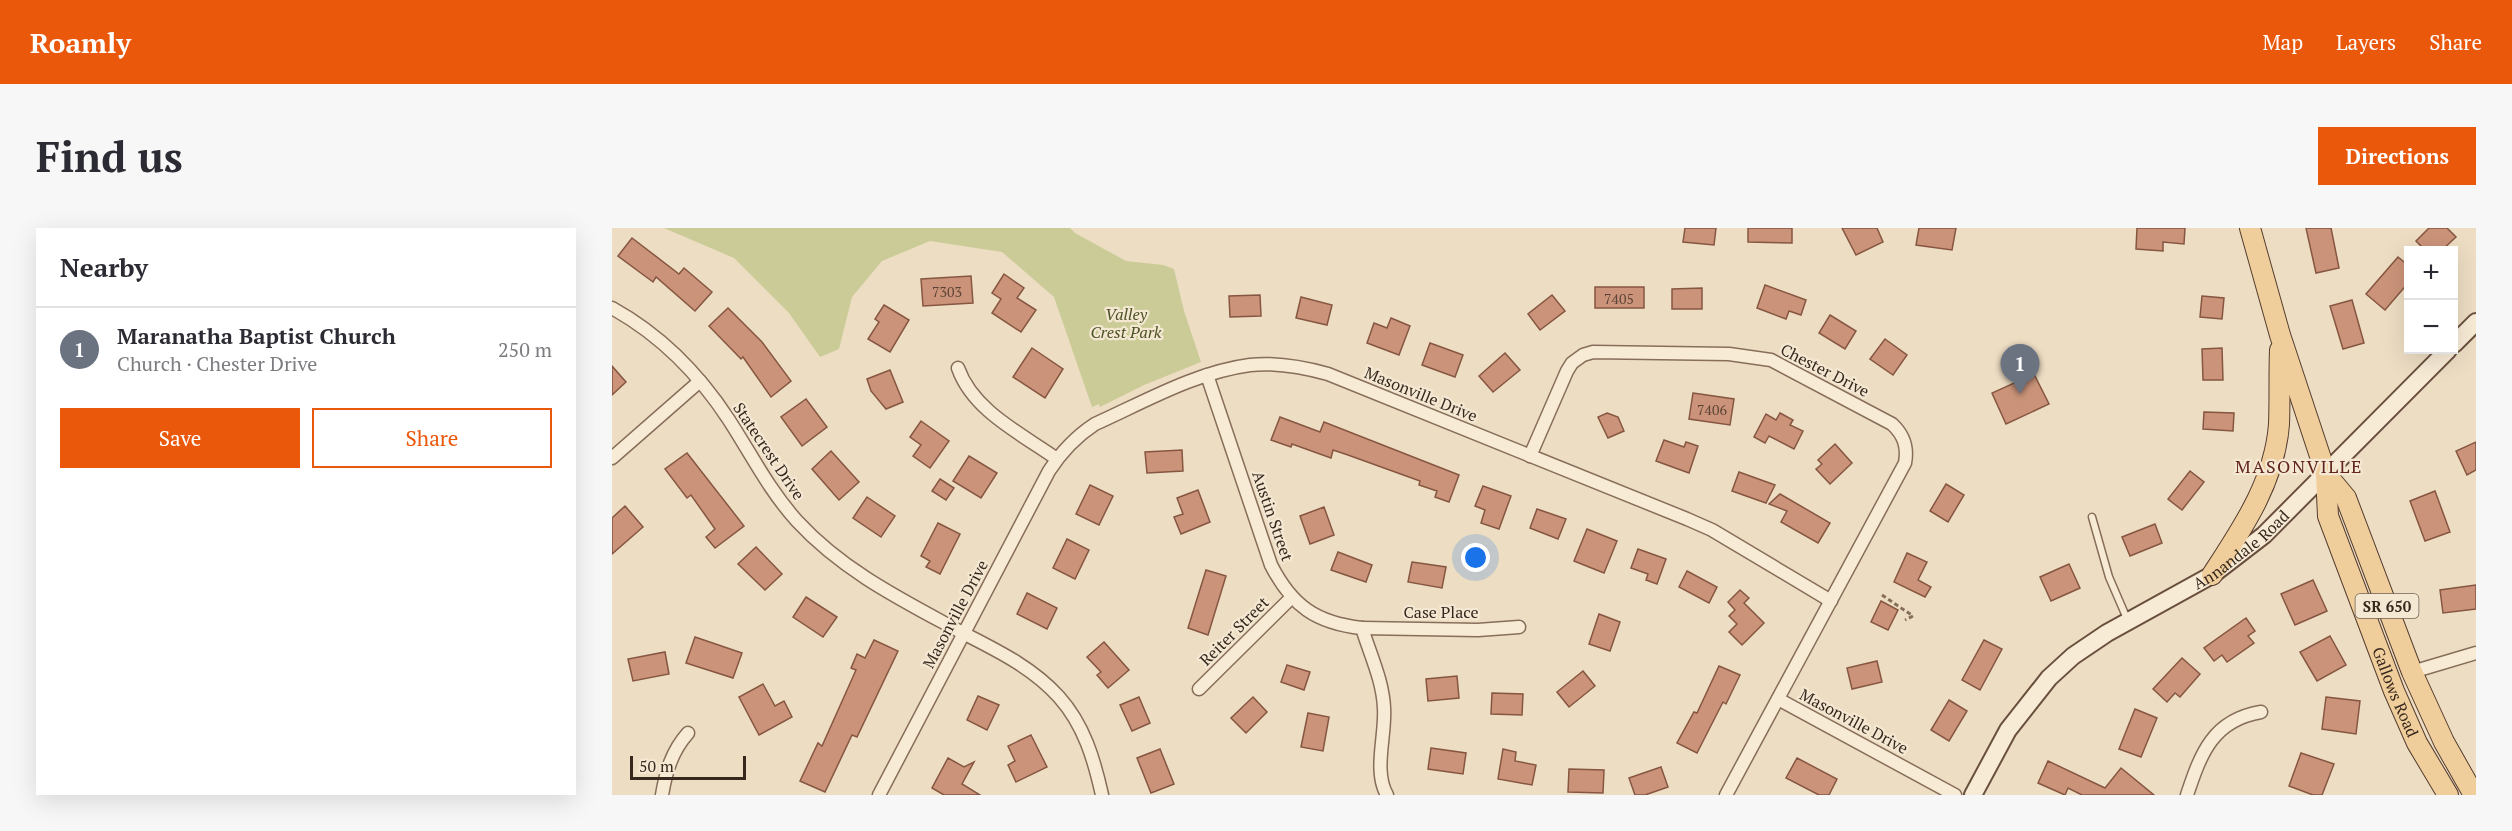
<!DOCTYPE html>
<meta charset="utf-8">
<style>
:root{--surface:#fff;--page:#f7f7f7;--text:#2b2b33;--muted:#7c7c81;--line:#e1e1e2;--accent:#ea580c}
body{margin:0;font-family:"PT Serif",serif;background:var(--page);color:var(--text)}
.controls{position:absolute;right:18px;top:18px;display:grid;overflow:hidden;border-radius:0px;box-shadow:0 6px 24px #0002}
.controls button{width:54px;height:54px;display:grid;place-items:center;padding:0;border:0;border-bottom:2px solid var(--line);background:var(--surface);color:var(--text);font:30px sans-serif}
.scale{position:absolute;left:18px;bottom:15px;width:116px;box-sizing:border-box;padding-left:6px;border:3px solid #37281e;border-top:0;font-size:16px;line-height:21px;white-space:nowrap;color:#37281e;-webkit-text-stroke:4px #f5e8d3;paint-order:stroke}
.you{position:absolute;left:864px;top:330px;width:21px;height:21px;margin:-15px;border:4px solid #fff;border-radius:50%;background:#1a73e8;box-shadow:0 0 0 9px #1a73e833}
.badge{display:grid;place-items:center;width:39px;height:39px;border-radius:50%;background:var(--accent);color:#fff;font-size:20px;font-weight:700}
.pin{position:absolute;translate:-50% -50px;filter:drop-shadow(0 2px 3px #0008)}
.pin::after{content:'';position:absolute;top:32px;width:21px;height:18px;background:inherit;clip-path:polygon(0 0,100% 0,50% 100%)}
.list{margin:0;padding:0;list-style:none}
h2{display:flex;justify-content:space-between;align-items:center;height:78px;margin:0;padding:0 24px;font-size:26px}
h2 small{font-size:20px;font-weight:400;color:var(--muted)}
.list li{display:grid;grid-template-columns:39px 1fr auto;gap:18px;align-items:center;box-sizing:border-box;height:84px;padding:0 24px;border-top:2px solid var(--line)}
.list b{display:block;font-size:22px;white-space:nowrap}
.list p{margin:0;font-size:20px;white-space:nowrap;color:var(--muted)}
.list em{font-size:20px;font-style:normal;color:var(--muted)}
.actions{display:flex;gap:12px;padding:18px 24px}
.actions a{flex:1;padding:14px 0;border:2px solid var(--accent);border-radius:0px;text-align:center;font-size:21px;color:var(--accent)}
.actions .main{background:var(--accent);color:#fff}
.map{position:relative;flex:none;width:1864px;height:567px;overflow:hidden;border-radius:0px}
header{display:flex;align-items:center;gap:36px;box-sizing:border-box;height:84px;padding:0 30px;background:var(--accent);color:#fff}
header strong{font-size:28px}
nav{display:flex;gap:33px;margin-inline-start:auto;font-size:21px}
.intro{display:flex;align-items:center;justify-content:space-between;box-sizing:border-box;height:144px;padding:0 36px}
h1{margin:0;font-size:42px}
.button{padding:15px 27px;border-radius:0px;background:var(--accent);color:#fff;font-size:21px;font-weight:700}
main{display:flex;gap:36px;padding:0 36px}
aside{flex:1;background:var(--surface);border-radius:0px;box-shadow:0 6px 24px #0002}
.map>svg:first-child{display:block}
</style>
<header>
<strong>Roamly</strong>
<nav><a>Map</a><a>Layers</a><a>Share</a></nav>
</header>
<div class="intro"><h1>Find us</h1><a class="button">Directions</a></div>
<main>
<aside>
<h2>Nearby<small></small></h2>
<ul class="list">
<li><span class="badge" style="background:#6b7280">1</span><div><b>Maranatha Baptist Church</b><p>Church · Chester Drive</p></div><em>250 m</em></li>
</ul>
<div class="actions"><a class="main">Save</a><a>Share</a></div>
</aside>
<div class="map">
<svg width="1864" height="567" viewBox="0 0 1864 567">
<rect width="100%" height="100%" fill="#edddc3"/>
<!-- green -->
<polygon fill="#cacb97" points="52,0 458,0 463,5 514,33 551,37 562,41 572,83 589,134 532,157 488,179 487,176 480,179 442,69 390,24 318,13 270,33 240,69 227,121 208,129 177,85 122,30"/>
<!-- building -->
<g fill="#cb947a" stroke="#865641" stroke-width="1.5">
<polygon points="1073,0 1104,0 1102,17 1071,14"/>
<polygon points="1136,0 1180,0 1180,15 1136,14"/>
<polygon points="1230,0 1265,0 1271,14 1244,27"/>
<polygon points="1307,0 1344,0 1340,22 1304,17"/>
<polygon points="1525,0 1573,0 1572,16 1551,14 1551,23 1524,21"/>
<polygon points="1694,0 1719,0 1727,40 1704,45"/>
<polygon points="1817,0 1835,0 1844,9 1830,22 1813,22 1804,13"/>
<polygon points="20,10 67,46 72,40 100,64 83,83 44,49 41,54 6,28"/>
<polygon points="1786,29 1797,38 1797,54 1773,82 1754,66"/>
<polygon points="392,46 412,60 405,70 424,82 409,104 380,85 389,71 380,65"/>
<polygon points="359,48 361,75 311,78 309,51"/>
<polygon points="1153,57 1194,72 1189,87 1177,83 1174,91 1145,80"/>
<rect x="983" y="59" width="49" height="21"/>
<polygon points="1090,60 1090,81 1060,81 1060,61"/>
<polygon points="648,67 649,88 618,89 617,68"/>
<polygon points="940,67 953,83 928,102 916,86"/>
<polygon points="1590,68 1612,70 1610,91 1588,89"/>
<polygon points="689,69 720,77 715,97 684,90"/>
<polygon points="1740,72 1752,115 1731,121 1718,78"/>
<polygon points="272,77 297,92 278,124 256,111 267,94 263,91"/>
<polygon points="116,80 150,114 179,153 159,169 131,129 129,131 97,98"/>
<polygon points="1218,87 1244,103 1233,121 1207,105"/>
<polygon points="779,90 798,98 787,127 755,115 762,95 775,100"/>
<polygon points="1273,111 1295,127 1281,147 1258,131"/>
<polygon points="818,115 851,127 843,149 810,137"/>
<polygon points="420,120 451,141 433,170 401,149"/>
<polygon points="1610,120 1611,152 1591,152 1590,121"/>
<polygon points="893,125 908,142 881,164 867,148"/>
<polygon points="0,138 14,154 0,167"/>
<polygon points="278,142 291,174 274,181 259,163 255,151"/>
<polygon points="1422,146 1437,176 1394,196 1380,165"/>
<polygon points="1081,165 1122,171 1118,197 1077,191"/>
<polygon points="194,171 215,199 190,218 169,189"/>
<polygon points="1592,184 1622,185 1621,203 1591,201"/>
<polygon points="995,185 1006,189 1012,203 996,210 986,189"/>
<polygon points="1168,185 1181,192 1178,197 1191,203 1182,221 1157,208 1153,215 1142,209 1154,186 1164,192"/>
<polygon points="668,189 708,204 712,194 847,247 837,274 823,269 825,263 807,257 808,253 736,227 721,222 719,230 680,216 679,219 659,212"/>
<polygon points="309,193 337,213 318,240 301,228 309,217 298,209"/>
<polygon points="1052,212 1072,219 1074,214 1086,218 1077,245 1044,233"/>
<polygon points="1864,214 1864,242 1855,247 1844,223"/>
<polygon points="1223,216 1240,235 1218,256 1204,241 1210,236 1206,232"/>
<polygon points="570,222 571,243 535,245 533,224"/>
<polygon points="219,223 247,254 227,272 200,241"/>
<polygon points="75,225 132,298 103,320 94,309 103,301 79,267 75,270 53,241"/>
<polygon points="357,228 385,245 369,270 341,253"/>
<polygon points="1578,243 1592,254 1570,282 1556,271"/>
<polygon points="1127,244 1163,257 1154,275 1120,263"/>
<polygon points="328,251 342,260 334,272 320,263"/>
<polygon points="1334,256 1352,267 1336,294 1318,283"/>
<polygon points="478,257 501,268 487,297 464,286"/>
<polygon points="871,258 899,268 887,301 869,295 873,282 863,278"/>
<polygon points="586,262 598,294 569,306 562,289 571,286 565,270"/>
<polygon points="1823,263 1838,304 1813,313 1798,273"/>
<polygon points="1168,266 1218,295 1206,315 1169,294 1175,283 1157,276"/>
<polygon points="255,269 283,288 269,309 241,290"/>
<polygon points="13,278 31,299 0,326 0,290"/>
<polygon points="712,279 722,307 698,316 688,288"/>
<polygon points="925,281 954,291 946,311 918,300"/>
<polygon points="326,295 348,306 328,346 314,339 318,333 309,328"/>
<polygon points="1543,296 1550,315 1518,328 1510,309"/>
<polygon points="975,301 1005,313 992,345 962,333"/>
<polygon points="455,311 477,322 463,351 441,340"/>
<polygon points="144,319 170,346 153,362 126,336"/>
<polygon points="1026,321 1054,331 1045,356 1034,352 1036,346 1019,340"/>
<polygon points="726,324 760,337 754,354 719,342"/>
<polygon points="1295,325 1315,334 1306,352 1319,359 1313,369 1282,354"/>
<polygon points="800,334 834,339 830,360 796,354"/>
<polygon points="1457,336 1468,360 1439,373 1428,349"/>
<polygon points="594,342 614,348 596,407 576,400"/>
<polygon points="1075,343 1105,359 1097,375 1067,359"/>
<polygon points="1701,352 1715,383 1683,397 1669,366"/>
<polygon points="1864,357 1864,381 1831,385 1828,362"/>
<polygon points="1128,362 1137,370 1132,375 1152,395 1130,417 1117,404 1125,396 1117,388 1123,382 1116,374"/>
<polygon points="415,365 445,380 435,401 405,386"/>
<polygon points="194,369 225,389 211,409 181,389"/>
<polygon points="1269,373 1286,382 1276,402 1259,394"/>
<polygon points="987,386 1008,394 998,423 977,416"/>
<polygon points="1634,390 1643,403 1636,408 1642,415 1615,434 1610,427 1602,433 1592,420"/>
<polygon points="1718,408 1734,437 1705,453 1688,424"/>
<polygon points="83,409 130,425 121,450 74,435"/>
<polygon points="262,412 286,423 245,509 240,507 213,564 188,553 206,515 210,518 244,442 239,440 245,426 253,430"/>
<polygon points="1372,412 1390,421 1368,462 1350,452"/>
<polygon points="492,414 517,442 496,460 485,447 489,444 475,429"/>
<polygon points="53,424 57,446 21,453 16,431"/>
<polygon points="1570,430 1588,446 1568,469 1563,465 1555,474 1541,461"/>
<polygon points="1265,433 1270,454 1240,461 1235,440"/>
<polygon points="675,437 698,444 692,462 669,454"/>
<polygon points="1107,438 1128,447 1114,476 1111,474 1085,525 1065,515 1082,484 1085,485"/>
<polygon points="971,443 983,458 957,479 945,464"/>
<polygon points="845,448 847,470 816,473 814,451"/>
<polygon points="151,456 163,478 172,473 180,489 147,507 127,469"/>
<polygon points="880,465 911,466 910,487 879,486"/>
<polygon points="366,468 387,477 375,502 355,492"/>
<polygon points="527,469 538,495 520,503 508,477"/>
<polygon points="641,469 655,484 634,505 619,490"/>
<polygon points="1714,469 1748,473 1744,506 1710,501"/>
<polygon points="1337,472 1355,483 1337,513 1319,502"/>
<polygon points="1523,481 1545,490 1529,529 1507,521"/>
<polygon points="696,485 717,489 711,523 689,519"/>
<polygon points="419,507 435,539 404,554 396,537 403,533 396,518"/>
<polygon points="819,520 854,525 851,546 816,541"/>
<polygon points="548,521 562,556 539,565 525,530"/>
<polygon points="891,521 904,524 903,533 924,537 920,557 886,551"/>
<polygon points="1689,525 1722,536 1710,567 1701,567 1677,558"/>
<polygon points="336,530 352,539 362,534 350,556 368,567 332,567 320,560"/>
<polygon points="1185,530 1225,551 1217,567 1207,567 1174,550"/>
<polygon points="1436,533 1493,560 1509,540 1542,567 1470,567 1456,560 1453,567 1426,555"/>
<polygon points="1049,539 1056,559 1033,567 1023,567 1017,550"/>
<polygon points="957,541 992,542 991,565 956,564"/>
</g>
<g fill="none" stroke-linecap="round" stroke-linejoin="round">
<!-- service casing -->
<g stroke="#876e5a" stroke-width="9">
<polyline id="service" points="1480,289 1497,349 1516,393"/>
</g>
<!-- minor casing -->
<g stroke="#876e5a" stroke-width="15">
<g id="minor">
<path d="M0 80C47 106 87 146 117 192 139 226 157 262 185 293 231 343 290 372 349 404 384 422 420 439 447 469 472 497 482 531 490 567"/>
<path d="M346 140C361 183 410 206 445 231"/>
<path d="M595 147 659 337C680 378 704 395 750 400 758 426 771 453 772 480 774 507 761 543 775 567"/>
<path d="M918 228 955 143 960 135 971 127 981 124 1117 126 1159 132 1280 196C1292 207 1296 219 1293 235L1114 567"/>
<polyline points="0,230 88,153"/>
<polyline points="750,400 866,402 907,399"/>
<polyline points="1800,444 1864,425"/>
<polyline points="587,461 679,370"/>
<polyline points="1166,471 1343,567"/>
<path d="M50 567C54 543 60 523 76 505"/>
<path d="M267 567 437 243C450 223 463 209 483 196 532 174 584 144 638 137 665 134 691 139 716 146L1075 291 1100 302 1219 373"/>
<path d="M1575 567C1589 525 1601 492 1649 484"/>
</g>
</g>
<!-- secondary casing -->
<g stroke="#694f3e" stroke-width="20">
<g id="secondary">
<polyline points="1842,116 1864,94"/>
<path id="s1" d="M1361 567 1396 502 1437 450 1461 428 1495 405 1600 347 1652 307 1836 122"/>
</g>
</g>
<!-- primary casing -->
<g stroke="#553d2f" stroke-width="22">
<g id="primary">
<path id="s2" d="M1638 0 1668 107 1714 246 1716 288 1782 463 1805 515 1836 567"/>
<polyline points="1714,246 1734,270 1800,444 1832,514 1862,567"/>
<path d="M1600 347C1630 301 1663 253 1667 196 1668 172 1667 147 1668 122"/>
</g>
</g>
<!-- path -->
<polyline stroke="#876e5a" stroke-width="3" stroke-dasharray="4.5 3" stroke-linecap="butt" points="1270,367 1301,388 1293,392"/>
<!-- service -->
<use href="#service" stroke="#f8ebd6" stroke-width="6"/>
<!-- minor -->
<use href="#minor" stroke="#f8ebd6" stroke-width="12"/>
<!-- secondary -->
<use href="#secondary" stroke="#f8ebd6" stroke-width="16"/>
<!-- primary -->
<use href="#primary" stroke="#f0ce9c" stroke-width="20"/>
</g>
<g text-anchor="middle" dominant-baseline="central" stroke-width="4.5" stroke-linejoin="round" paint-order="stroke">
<!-- number labels -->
<g font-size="14" fill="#5c4335">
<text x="335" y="63">7303</text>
<text x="1007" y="70">7405</text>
<text x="1100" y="181">7406</text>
</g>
<!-- shield labels -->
<rect fill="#f5e8d3" stroke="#706254" stroke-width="1.5" x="1743.5" y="366" width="63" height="24" rx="4.5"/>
<g font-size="15" font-weight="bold" fill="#37281e">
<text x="1775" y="378">SR 650</text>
</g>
<!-- park labels -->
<g font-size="16" font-style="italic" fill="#4c5325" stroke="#f5e8d3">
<text x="514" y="86">Valley<tspan x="514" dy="18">Crest Park</tspan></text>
</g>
<!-- street labels -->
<g font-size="16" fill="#37281e" stroke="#f5e8d3">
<text transform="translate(1213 142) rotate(27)">Chester Drive</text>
<text transform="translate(809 166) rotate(22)">Masonville Drive</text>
<text transform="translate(157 223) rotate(56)">Statecrest Drive</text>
<text transform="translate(661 288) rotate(71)">Austin Street</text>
<text stroke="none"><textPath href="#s1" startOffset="372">Annandale Road</textPath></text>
<text x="829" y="384">Case Place</text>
<text transform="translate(343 386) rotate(-62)">Masonville Drive</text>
<text transform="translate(622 403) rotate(-45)">Reiter Street</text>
<text stroke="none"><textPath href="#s2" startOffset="488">Gallows Road</textPath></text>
<text transform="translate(1242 493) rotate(28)">Masonville Drive</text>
</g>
<!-- neighbourhood labels -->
<g font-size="18" letter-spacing="1.5" fill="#63261e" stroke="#f5e8d3">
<text x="1687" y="238">MASONVILLE</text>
</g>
</g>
</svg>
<div class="controls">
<button>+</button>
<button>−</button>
</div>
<div class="scale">50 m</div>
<div class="you"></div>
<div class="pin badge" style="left:1408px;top:166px;background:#6b7280">1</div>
</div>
</main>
